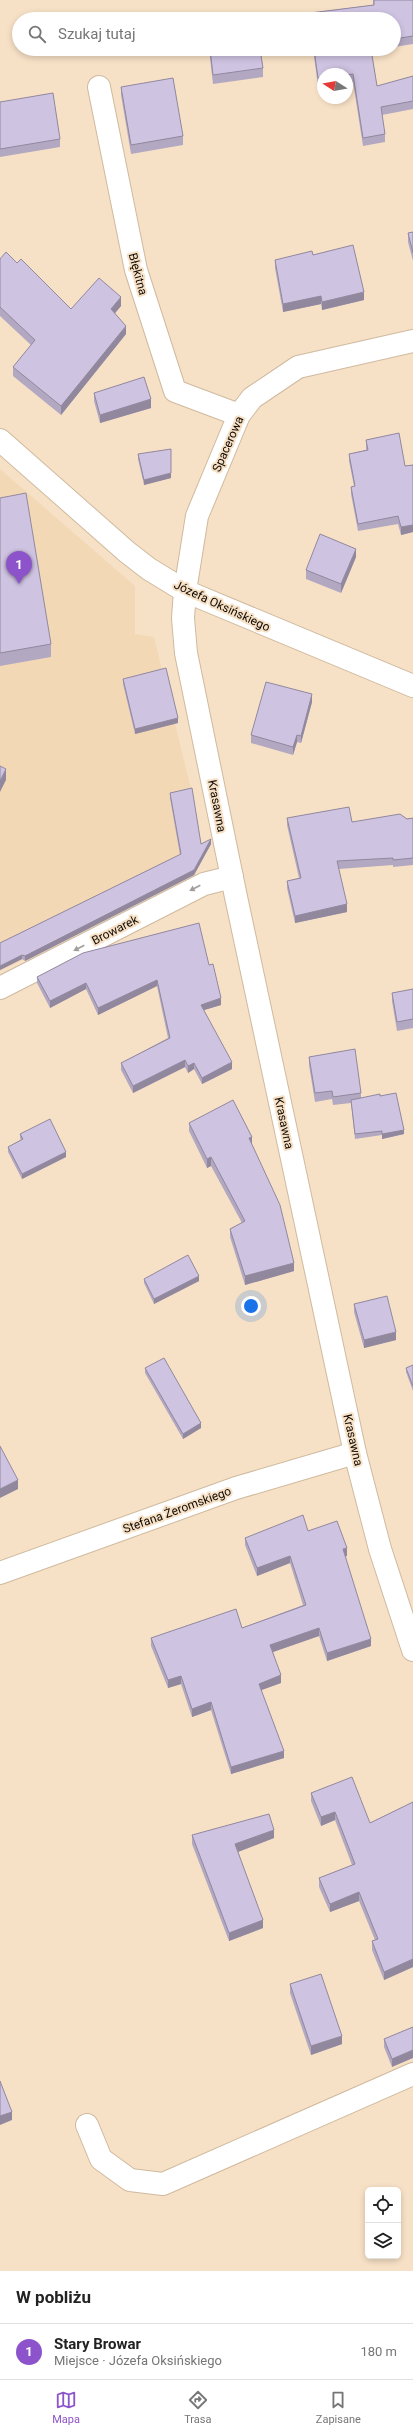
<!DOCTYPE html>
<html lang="pl">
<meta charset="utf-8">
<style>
:root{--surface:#fff;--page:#f2f2f2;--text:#222;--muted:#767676;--line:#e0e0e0;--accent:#8c53ca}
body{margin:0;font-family:Roboto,sans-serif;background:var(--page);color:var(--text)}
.controls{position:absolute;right:12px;bottom:12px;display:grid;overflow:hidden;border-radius:6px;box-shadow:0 2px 6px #0003}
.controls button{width:36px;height:36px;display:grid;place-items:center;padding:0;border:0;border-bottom:1px solid var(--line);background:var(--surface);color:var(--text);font:20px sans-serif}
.compass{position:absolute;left:317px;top:68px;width:36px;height:36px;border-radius:50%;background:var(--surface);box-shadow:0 2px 6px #0003;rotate:281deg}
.you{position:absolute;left:251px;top:1306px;width:14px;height:14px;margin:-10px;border:3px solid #fff;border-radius:50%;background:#1a73e8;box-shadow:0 0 0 6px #1a73e833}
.badge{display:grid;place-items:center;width:26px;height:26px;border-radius:50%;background:var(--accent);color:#fff;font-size:13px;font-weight:700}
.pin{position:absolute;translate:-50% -33px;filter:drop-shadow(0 1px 2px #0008)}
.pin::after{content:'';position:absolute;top:21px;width:14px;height:12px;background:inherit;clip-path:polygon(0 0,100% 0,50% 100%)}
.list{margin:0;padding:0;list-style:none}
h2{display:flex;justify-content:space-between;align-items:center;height:52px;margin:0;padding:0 16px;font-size:17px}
h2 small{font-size:13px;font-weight:400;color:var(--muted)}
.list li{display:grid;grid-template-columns:26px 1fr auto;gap:12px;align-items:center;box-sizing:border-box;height:56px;padding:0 16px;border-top:1px solid var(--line)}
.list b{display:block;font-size:15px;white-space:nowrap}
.list p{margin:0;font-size:13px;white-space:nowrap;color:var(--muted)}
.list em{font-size:13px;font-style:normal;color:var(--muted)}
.icon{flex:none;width:22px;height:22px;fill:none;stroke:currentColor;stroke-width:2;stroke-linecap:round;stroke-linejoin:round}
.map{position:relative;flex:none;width:413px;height:2271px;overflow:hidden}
.search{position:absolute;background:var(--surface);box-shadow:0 2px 6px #0003;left:12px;right:12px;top:12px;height:44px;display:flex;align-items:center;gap:10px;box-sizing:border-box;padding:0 14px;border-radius:22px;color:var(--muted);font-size:15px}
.sheet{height:108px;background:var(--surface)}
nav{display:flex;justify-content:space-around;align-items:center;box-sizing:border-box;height:56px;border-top:1px solid var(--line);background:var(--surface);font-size:11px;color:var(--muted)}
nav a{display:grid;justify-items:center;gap:2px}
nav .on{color:var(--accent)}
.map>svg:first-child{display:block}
</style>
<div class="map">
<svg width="413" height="2271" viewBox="0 0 413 2271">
<rect width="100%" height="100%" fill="#f7e1c6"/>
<!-- built -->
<polygon fill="#f3d8b6" points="0,469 135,586 135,634 154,637 192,793 203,858 194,876 0,971"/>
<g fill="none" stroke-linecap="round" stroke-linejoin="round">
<!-- minor casing -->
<g stroke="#cfba9f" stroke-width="24">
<g id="minor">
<polyline points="99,87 136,270 175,391 239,415"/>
<polyline points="413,341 298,367 252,398 239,415 197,516 185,591 183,618 186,653 236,897 355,1453 380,1549 413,1650"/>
<polyline points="0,440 127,552 149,569 185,591 413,686"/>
<polyline points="0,988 204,884 232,877"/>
<polyline points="0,1573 236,1488 355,1453"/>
<polyline points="87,2125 101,2159 130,2180 163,2184 413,2074"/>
</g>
</g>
<!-- minor -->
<use href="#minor" stroke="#fff" stroke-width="22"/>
</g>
<!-- wall -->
<g fill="#b2a8c2">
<polygon points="373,0 413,0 413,44 394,47 394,19 310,19 310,13 373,5"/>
<polygon points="209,49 260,49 263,68 263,77 213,84"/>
<polygon points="313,49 380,49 371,50 377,86 413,76 413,109 382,115 385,134 385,142 363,146 353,82 347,83 347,74 323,74 323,86 318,86"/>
<polygon points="121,87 183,136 183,145 131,154 121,95"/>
<polygon points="0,102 60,139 60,147 0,157"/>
<polygon points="413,232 413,261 408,242 408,233"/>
<polygon points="313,255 364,300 322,310 321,304 283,312 275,268 275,260"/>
<polygon points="0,259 17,263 71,309 121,306 115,313 126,334 61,415 13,376 13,367 31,345 0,316"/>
<polygon points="94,393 151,408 100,423 94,401"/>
<polygon points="366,440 405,466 413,465 413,532 401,535 398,524 358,531 351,494 351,487 354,486 349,461 349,454 366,450"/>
<polygon points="138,454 171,478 144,485 138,459"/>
<polygon points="0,498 51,644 51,657 0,666"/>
<polygon points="356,557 341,593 306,579 306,570"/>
<polygon points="123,679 178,723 135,734 123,684"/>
<polygon points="312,702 301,743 297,742 293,755 251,743 251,735"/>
<polygon points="170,793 201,844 211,844 194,875 25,961 22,959 0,970 0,943 180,855 170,798"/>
<polygon points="287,818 352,822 413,818 413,865 393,867 393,865 339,869 347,912 295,923 287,888 287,881 299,878 287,825"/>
<polygon points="209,965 221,1005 204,1010 232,1069 202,1084 194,1069 188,1073 185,1067 133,1093 121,1070 121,1063 168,1038 157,986 98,1015 86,989 50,1008 37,983 37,977"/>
<polygon points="413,989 413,1028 397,1031 392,1001 392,993"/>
<polygon points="309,1057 361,1093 361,1098 380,1096 404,1134 382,1139 382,1135 355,1139 351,1103 333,1105 332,1099 315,1102 309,1065"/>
<polygon points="189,1123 252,1145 294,1271 245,1285 230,1237 230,1229 242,1223 211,1166 207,1168 189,1131"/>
<polygon points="20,1134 66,1157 22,1179 8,1152 8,1147 21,1140 20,1138"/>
<polygon points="144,1279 199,1281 154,1304 144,1283"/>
<polygon points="354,1304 396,1340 364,1348 354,1312"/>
<polygon points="413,1365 413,1391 406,1372 406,1368"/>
<polygon points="145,1368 201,1428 183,1439 145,1373"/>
<polygon points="308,1531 347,1556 345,1556 371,1646 327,1661 319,1636 273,1652 281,1683 261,1690 284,1758 231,1774 211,1710 192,1717 181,1684 168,1688 151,1646 151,1638 242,1628 303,1605 290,1563 257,1576 245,1545 245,1538"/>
<polygon points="311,1793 370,1823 413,1802 413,1967 384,1980 372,1950 372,1941 375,1940 359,1901 330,1912 319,1887 319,1878 352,1865 335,1820 321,1826 311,1801"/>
<polygon points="192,1835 274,1838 238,1852 263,1928 229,1941 192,1844"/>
<polygon points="290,1984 342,2044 311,2055 290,1993"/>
<polygon points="413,2027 392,2067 384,2047 384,2039"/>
</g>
<!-- shaded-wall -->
<g fill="#91889e">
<polygon points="364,292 364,300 322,310 322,302"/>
<polygon points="321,296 321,304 283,312 283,304"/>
<polygon points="121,297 121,306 111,318 111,309"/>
<polygon points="126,326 126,334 61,415 61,406"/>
<polygon points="151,399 151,408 100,423 100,415"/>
<polygon points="171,473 171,478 144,485 144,480"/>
<polygon points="413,525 413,532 401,535 401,527"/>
<polygon points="356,549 356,557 341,593 341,584"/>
<polygon points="312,694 312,702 301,743 301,736"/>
<polygon points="178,718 178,723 135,734 135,729"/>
<polygon points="297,735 297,742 293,755 293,747"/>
<polygon points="6,769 6,780 0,792 0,781"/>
<polygon points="211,839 211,844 194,875 25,961 25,956"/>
<polygon points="347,904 347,912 295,923 295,916"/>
<polygon points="22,955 22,959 0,970 0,966"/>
<polygon points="157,980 157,986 98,1015 98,1008"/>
<polygon points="86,983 86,989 50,1008 50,1001"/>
<polygon points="221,998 221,1005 201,1011 201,1005"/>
<polygon points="185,1060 185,1067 133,1093 133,1086"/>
<polygon points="232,1062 232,1069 202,1084 202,1078"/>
<polygon points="194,1063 194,1069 188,1073 188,1066"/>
<polygon points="404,1130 404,1134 382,1139 382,1134"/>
<polygon points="252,1137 252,1145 249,1138"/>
<polygon points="66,1152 66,1157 22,1179 22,1174"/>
<polygon points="211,1157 211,1166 207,1168 207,1159"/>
<polygon points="294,1263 294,1271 245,1285 245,1276"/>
<polygon points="199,1276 199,1281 154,1304 154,1299"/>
<polygon points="396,1332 396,1340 364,1348 364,1340"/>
<polygon points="201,1423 201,1428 183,1439 183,1434"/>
<polygon points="18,1480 18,1489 0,1498 0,1489"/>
<polygon points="347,1548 347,1556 343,1557 343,1549"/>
<polygon points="290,1556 290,1563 257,1576 257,1568"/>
<polygon points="319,1628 319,1636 270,1653 270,1645"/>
<polygon points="371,1639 371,1646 327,1661 327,1653"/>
<polygon points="281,1675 281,1683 259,1691 259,1684"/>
<polygon points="181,1676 181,1684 168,1688 168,1680"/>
<polygon points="211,1702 211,1710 192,1717 192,1709"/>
<polygon points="284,1751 284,1758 231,1774 231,1767"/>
<polygon points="335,1812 335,1820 321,1826 321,1817"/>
<polygon points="274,1830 274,1838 235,1853 235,1844"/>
<polygon points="359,1892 359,1901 330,1912 330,1904"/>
<polygon points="263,1920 263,1928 229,1941 229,1933"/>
<polygon points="413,1959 413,1967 384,1980 384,1972"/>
<polygon points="342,2036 342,2044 311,2055 311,2046"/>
<polygon points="413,2050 413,2058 392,2067 392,2059"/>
<polygon points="12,2112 12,2120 0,2125 0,2116"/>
</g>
<!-- building -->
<g fill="#cfc3e2" stroke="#91889e">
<polygon points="374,0 413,0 413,36 394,39 394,19 311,19 310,13 374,5"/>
<polygon points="210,49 260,49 263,68 213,75"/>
<polygon points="314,49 371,49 377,86 413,76 413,101 381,107 385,134 363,138 353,74 347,75 347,74 323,74 323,78 318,78"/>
<polygon points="173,78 183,136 131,145 121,87"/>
<polygon points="53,93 60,139 0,149 0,102"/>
<polygon points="413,232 413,253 408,233"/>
<polygon points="353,245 364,292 322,302 321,296 283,304 275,260 312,251 313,255"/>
<polygon points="6,252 17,263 21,259 71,309 99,278 121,297 111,309 126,326 61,406 13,367 35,340 0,307 0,259"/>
<polygon points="144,377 151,399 100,415 94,393"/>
<polygon points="399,433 405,466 413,465 413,525 401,527 398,516 358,524 351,487 355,486 349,454 368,450 366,440"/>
<polygon points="171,449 171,473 144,480 138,454"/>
<polygon points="26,493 51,644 0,653 0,498"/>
<polygon points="320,534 356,549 341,584 306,570"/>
<polygon points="166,668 178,718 135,729 123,679"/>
<polygon points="266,682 312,694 301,736 297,735 293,747 251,735"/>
<polygon points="0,766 6,769 0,781"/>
<polygon points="192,788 201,844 211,839 194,870 25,956 22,955 0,966 0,943 181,854 170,793"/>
<polygon points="349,807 352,822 400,814 407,819 413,818 413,858 393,860 393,858 337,861 347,904 295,916 287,881 301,878 287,818"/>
<polygon points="199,923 209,965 213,964 221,998 201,1005 232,1062 202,1078 194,1063 188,1066 185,1060 133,1086 121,1063 170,1038 157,980 98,1008 86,983 50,1001 37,977 83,953"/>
<polygon points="413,989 413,1019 397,1022 392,993"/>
<polygon points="355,1049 361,1093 333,1097 332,1091 315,1093 309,1057"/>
<polygon points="396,1093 404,1130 382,1134 382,1131 355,1134 351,1100 380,1094 380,1096"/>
<polygon points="233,1100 252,1137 249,1138 280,1205 294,1263 245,1276 230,1229 245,1221 211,1157 207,1159 189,1123"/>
<polygon points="50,1119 66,1152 22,1174 8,1147 23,1139 20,1134"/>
<polygon points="188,1255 199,1276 154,1299 144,1279"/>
<polygon points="387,1296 396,1332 364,1340 354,1304"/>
<polygon points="164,1358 201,1423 183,1434 145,1368"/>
<polygon points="413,1365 413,1386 406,1368"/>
<polygon points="0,1446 18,1480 0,1489"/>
<polygon points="303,1515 308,1531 337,1521 347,1548 343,1549 371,1639 327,1653 319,1628 270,1645 281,1675 259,1684 284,1751 231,1767 211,1702 192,1709 181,1676 168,1680 151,1638 236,1609 242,1628 306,1605 290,1556 257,1568 245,1538"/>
<polygon points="352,1777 370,1823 413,1802 413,1959 384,1972 372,1941 378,1939 359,1892 330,1904 319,1878 355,1864 335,1812 321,1817 311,1793"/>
<polygon points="269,1814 274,1830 235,1844 263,1920 229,1933 192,1835"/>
<polygon points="321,1974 342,2036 311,2046 290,1984"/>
<polygon points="413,2027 413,2050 392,2059 384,2039"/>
<polygon points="0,2081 12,2112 0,2116"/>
</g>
<!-- one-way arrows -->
<defs><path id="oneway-solid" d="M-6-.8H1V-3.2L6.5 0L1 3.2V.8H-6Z"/></defs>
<g fill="#a09d9a">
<use href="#oneway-solid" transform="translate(195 888) rotate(153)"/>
<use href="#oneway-solid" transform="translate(79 948) rotate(153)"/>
</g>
<g text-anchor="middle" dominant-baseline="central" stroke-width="4" stroke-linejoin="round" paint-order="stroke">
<!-- street labels -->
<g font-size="12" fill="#110a03" stroke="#f7e1c6">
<text transform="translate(138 274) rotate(75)">Błękitna</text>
<text transform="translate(228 444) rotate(-66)">Spacerowa</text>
<text transform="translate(222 606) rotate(25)">Józefa Oksińskiego</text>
<text transform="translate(217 806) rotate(79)">Krasawna</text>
<text transform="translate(115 930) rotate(-27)">Browarek</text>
<text transform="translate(284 1123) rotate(78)">Krasawna</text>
<text transform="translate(353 1440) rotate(77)">Krasawna</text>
<text transform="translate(177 1510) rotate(-20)">Stefana Żeromskiego</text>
</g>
</g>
</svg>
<div class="controls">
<button><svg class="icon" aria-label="locate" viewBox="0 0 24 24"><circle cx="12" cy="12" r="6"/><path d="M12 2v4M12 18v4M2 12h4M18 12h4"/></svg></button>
<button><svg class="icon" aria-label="layers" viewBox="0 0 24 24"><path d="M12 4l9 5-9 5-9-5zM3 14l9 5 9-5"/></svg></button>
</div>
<svg class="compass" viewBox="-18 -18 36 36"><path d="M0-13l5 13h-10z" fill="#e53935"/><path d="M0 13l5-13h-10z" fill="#767676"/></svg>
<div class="you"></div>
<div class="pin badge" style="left:19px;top:584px">1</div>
<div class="search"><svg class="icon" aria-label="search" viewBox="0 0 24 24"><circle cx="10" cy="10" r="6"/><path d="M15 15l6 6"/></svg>Szukaj tutaj</div>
</div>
<section class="sheet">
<h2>W pobliżu<small></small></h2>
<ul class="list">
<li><span class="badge">1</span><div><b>Stary Browar</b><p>Miejsce · Józefa Oksińskiego</p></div><em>180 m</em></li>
</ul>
</section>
<nav>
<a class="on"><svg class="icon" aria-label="map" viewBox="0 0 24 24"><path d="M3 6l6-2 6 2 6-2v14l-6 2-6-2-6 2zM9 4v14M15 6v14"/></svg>Mapa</a>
<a><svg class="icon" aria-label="directions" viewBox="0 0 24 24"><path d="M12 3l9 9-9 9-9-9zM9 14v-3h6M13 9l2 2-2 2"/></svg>Trasa</a>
<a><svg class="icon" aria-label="saved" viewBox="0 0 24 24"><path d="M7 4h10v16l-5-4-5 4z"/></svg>Zapisane</a>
</nav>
